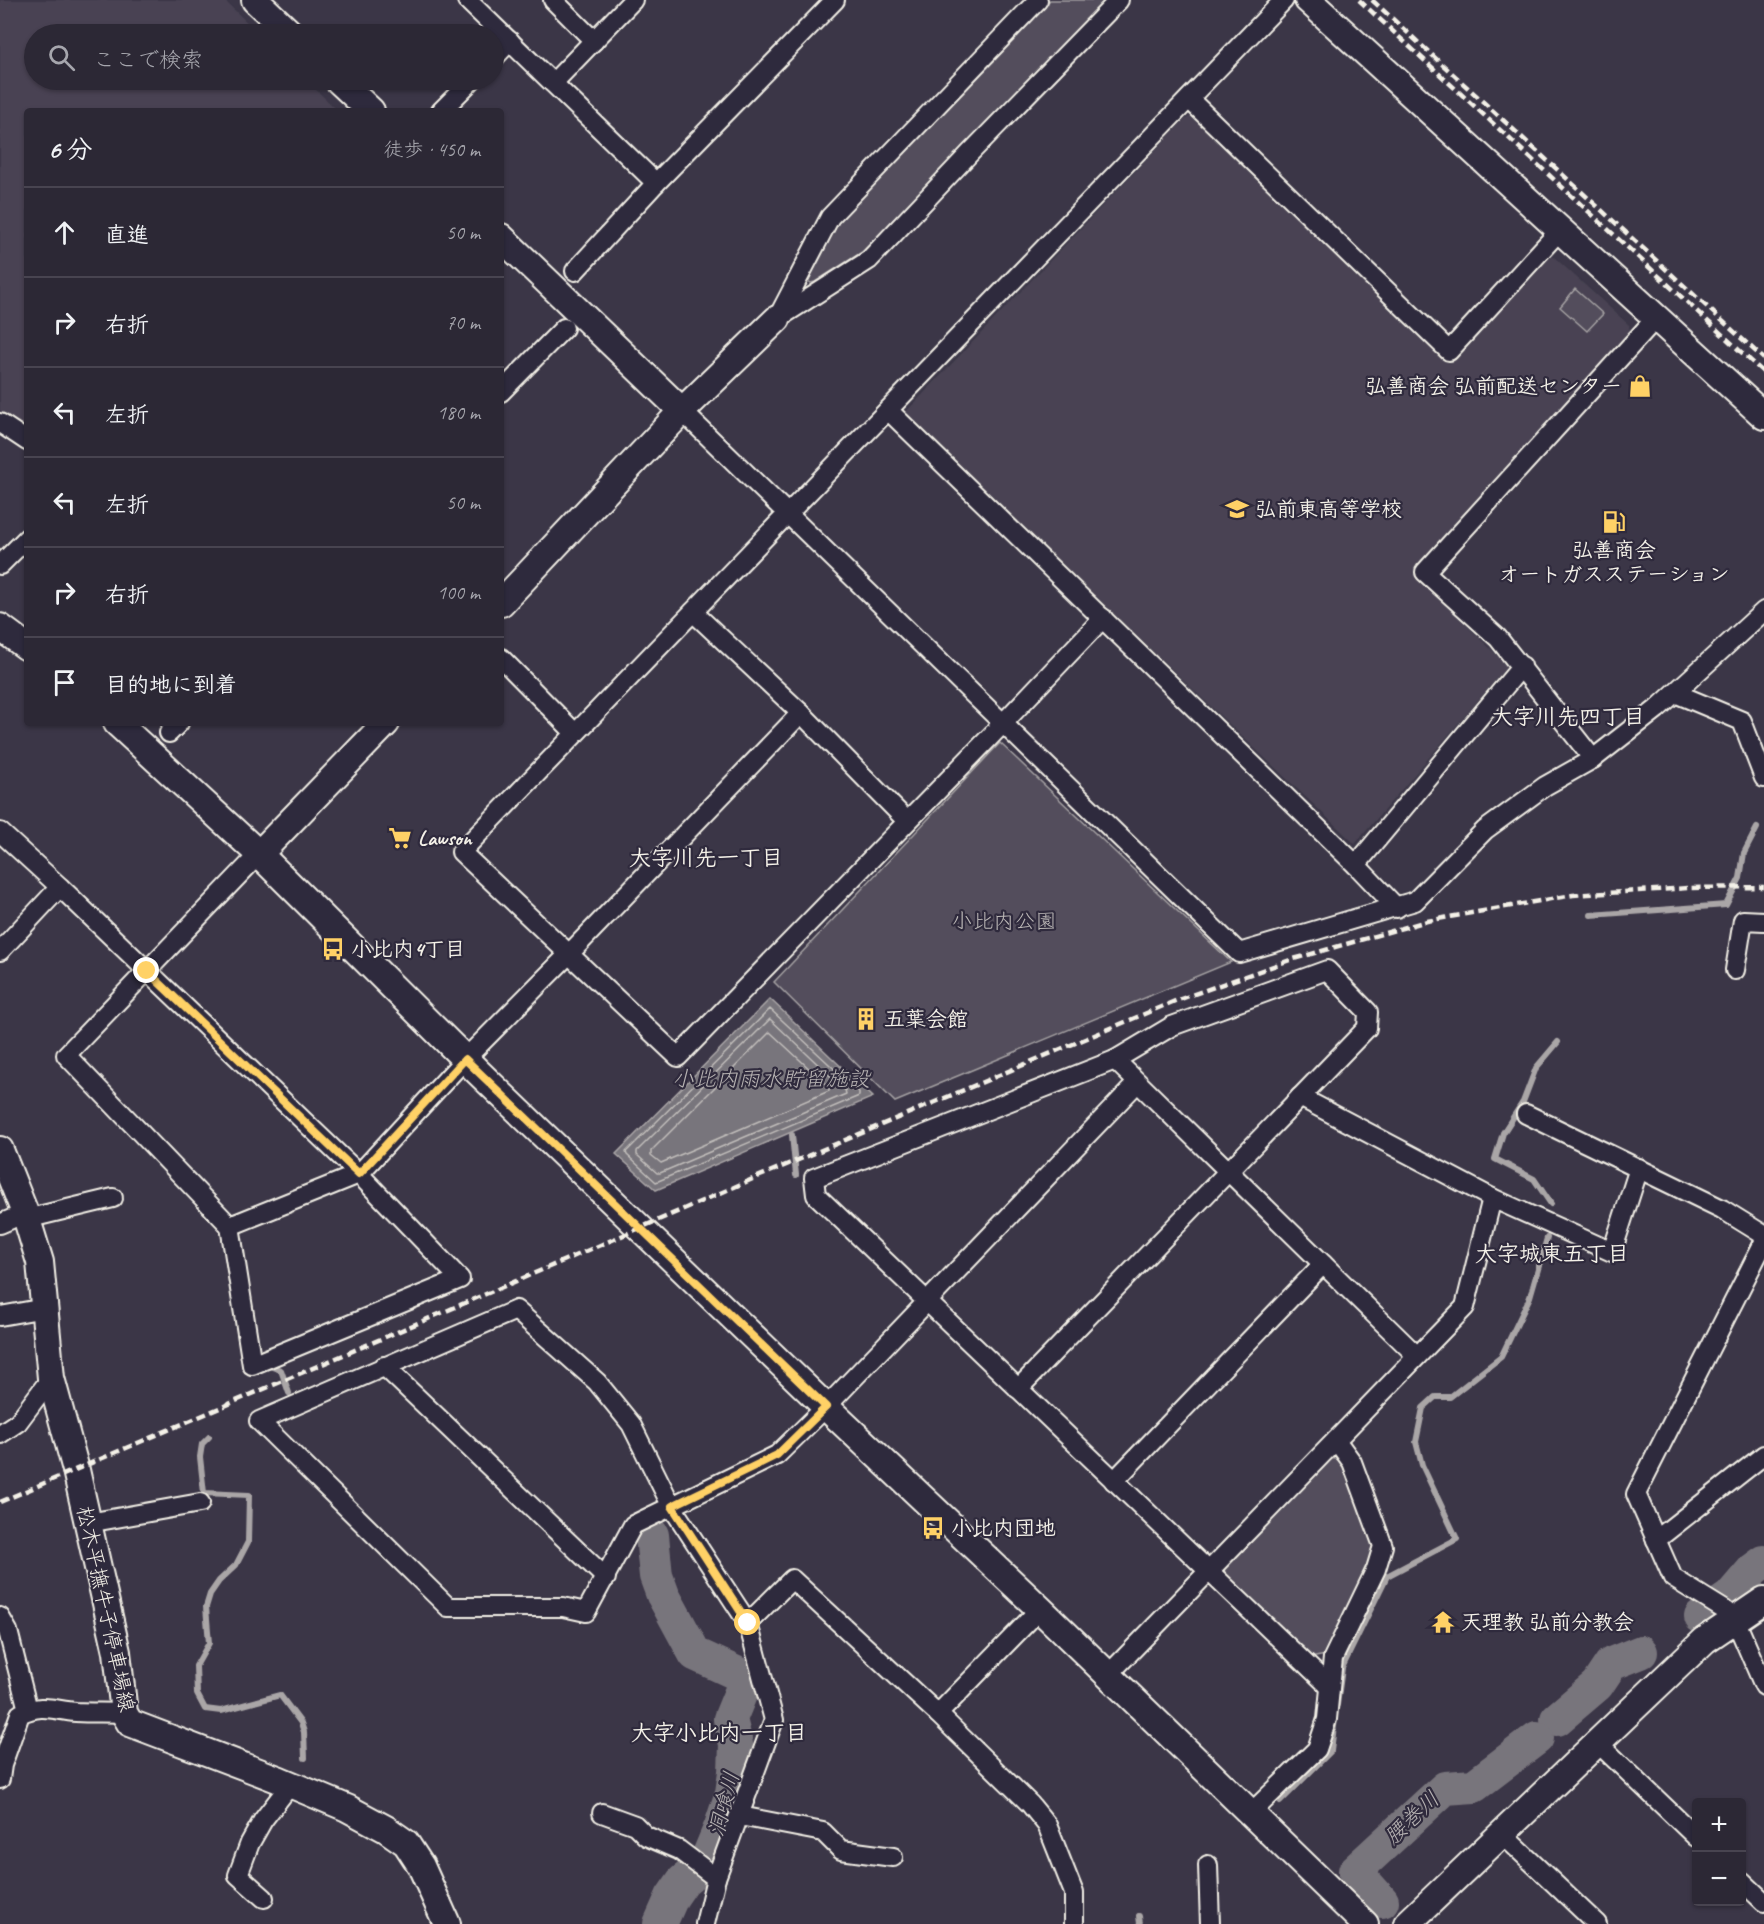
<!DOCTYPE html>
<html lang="ja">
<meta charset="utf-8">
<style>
:root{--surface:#2c2835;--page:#34303d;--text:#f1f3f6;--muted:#a6a6ad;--line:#484450}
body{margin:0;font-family:Caveat,"Klee One",sans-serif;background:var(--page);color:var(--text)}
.controls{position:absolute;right:18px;bottom:18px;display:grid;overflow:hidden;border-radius:6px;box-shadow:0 2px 4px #0004}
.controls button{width:54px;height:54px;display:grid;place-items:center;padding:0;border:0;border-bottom:2px solid var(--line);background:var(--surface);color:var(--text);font:30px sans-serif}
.stop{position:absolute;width:18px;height:18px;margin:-14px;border:4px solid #ffd166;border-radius:50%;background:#fff}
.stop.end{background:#ffd166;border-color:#fff;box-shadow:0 2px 6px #0008}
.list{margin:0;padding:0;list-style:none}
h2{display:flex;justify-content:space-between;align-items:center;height:78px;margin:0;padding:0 24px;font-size:26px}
h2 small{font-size:20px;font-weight:400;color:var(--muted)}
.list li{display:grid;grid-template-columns:39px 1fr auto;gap:18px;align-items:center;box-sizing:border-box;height:90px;padding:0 24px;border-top:2px solid var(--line)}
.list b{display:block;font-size:22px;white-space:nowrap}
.list em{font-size:20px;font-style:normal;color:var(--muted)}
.icon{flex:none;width:33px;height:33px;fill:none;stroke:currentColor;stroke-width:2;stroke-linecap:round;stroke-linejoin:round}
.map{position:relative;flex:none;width:1764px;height:1924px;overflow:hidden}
.search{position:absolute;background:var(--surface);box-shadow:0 2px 4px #0004;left:24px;top:24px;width:480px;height:66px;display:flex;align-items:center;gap:15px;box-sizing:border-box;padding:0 21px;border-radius:33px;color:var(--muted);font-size:22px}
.panel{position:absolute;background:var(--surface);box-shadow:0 2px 4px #0004;left:24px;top:108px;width:480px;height:618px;border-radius:6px}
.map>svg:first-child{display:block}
</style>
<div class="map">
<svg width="1764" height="1924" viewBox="0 0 1764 1924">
<rect width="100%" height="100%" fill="#3b3647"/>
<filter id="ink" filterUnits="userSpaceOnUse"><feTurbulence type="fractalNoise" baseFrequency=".0167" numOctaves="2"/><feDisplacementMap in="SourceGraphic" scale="12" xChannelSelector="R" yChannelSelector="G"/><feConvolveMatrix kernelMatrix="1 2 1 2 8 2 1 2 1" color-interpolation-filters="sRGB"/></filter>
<g filter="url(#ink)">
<!-- built -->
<g fill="#484352">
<polygon points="0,0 224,0 259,34 34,34 34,80 306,80 338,111 27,111 27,432 0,415"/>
<polygon points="1198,116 1449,363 1545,258 1554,257 1629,325 1630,335 1413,573 1505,663 1505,669 1355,844 904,414 1183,121 1189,117"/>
</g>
<!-- green -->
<g fill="#534e5c" stroke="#a4a0a2" stroke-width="1.5">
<polygon points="1050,0 1106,0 862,252 815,282 811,283 805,279 832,224"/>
<polygon points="1575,289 1603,314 1587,331 1560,307"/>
<polygon points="1000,743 1231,962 895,1102 774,982"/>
<polygon points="1329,1458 1341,1460 1375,1547 1326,1655 1310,1658 1225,1575 1224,1567"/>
</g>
<!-- water -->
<polygon fill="#78747b" stroke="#aaa6a7" stroke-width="1.5" points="770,999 873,1097 656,1190 616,1154"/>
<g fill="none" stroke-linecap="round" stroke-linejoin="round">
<!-- shore -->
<g stroke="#c2bfbc" stroke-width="1.5">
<polygon points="770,1009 859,1092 859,1096 656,1182 627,1155 626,1152"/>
<polygon points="770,1019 845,1090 846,1094 660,1173 657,1173 637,1155 637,1151"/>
<polygon points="770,1032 829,1087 829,1091 661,1163 651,1155 651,1151"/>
</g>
<!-- stream -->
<g stroke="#aaa6a7" stroke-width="6">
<polyline points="1591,915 1726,905 1740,878 1744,853 1757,828"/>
<polyline points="792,1135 796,1175"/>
<polyline points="1551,1204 1534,1179 1495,1159 1503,1133 1523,1102 1536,1068 1558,1042"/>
<polyline points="272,1367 281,1370 289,1393"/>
<polyline points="209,1437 202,1444 200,1457 204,1493 249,1495 248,1542 236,1565 219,1581 210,1594 206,1607 209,1643 196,1666 197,1694 205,1709 221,1711 280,1695 301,1723 304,1732 305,1758"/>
<polyline points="1337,1705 1342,1668 1387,1576 1457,1539 1422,1465 1416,1442 1423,1408 1435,1397 1450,1397 1501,1357 1530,1297 1547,1238"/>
<polyline points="1280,1802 1331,1751 1335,1718"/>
<polyline points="1139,1916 1140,1924"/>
</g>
<!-- river -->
<g stroke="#78747b" stroke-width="34">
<polyline points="652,1535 656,1576 663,1595 695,1654 747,1678 749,1684 741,1692 730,1719 736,1744 735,1772 732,1793 721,1826 706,1862 683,1881 672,1897 660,1924"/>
<polyline points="1701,1617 1730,1597 1753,1570 1764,1562"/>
<polyline points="1557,1719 1597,1685 1611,1664 1641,1652"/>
<polyline points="1382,1901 1355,1871 1445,1788 1474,1786 1537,1738"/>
</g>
<!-- street casing -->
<g stroke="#f4f1e8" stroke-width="22">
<g id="street">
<polyline points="467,0 656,183"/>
<polyline points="553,0 594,41"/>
<polyline points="494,58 510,41"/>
<polyline points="553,83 633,0"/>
<polyline points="1189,99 1449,351 1560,230"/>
<polyline points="441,111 472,80"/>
<polyline points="575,271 656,183 835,0"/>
<polyline points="778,317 830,217 1038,0"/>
<polyline points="777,319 869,260 970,153 1119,0"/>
<polyline points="501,392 564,328"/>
<polyline points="888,410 1356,865 1397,908"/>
<polyline points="682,411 1239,953 1415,901 1485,830 1545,786 1593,759 1657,709 1764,611"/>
<polyline points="0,423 27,441"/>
<polyline points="0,565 27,538"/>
<polyline points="693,612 801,713 907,821"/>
<polyline points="1103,618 988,739 678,1057 461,852 1284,0"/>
<polyline points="501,658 575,733"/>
<polyline points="1675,693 1742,721 1764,778"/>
<polyline points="169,733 179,723"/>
<polyline points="1593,759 1498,638 1425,572 1656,318"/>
<polyline points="0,832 60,887 359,1174 460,1279 252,1365 230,1226 66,1055 259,854"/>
<polyline points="1356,865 1522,666"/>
<polyline points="0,951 60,887"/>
<polyline points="1735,970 1743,920 1764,921"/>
<polyline points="1115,1060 1417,1356"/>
<polyline points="1300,1097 1492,1198 1612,1252 1639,1168"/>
<polyline points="1526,1114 1722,1209 1764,1235"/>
<polyline points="26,1219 113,1198"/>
<polyline points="0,1224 25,1213"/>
<polyline points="230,1226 359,1174 465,1059 569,954 801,713"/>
<polyline points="1764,1242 1636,1494 1673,1578 1723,1609 1735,1619 1764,1686"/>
<polyline points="0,1316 45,1308"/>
<polyline points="384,1366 606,1578"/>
<polyline points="1018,1389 1367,1028 1368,1012 1327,970 1172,1026 1115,1060 814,1178 816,1195 1330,1687"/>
<polyline points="0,1434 18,1422 51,1378"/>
<polyline points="1114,1481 1323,1264"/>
<polyline points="88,1523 200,1503"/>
<polyline points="1656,1540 1764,1455"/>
<polyline points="0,1617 8,1631 28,1710"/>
<polyline points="748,1623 792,1579 938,1714 1030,1804 1047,1825 1074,1893 1074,1924"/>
<polyline points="1108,1675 1465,1307 1492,1198"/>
<polyline points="938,1714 1040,1609"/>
<polyline points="1598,1743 1696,1837"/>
<path d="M0 1779 2 1765 20 1714C42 1703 53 1710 76 1712 92 1713 108 1712 124 1713"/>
<polyline points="602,1813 635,1825 646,1836 679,1850 716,1878"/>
<polyline points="1251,1813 1317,1749 1327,1719 1333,1658 1376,1569 1383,1546 1352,1462 1336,1440"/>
<polyline points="740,1816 823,1832 841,1850 893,1857"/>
<polyline points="1502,1834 1597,1924"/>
<polyline points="1208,1865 1210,1924"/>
<polyline points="1742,1881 1764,1902"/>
<polyline points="264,1898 238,1875 250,1843 263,1820 290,1785"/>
<polyline points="705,1924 716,1878 774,1720 748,1623 672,1507 631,1424 597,1382 516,1310 259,1421 448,1607 563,1607 586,1612 633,1525 777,1455 826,1407 1137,1083"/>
</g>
</g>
<!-- secondary casing -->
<g stroke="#f4f1e8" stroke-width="30">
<g id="secondary">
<polyline points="255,0 291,34"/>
<polyline points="1308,0 1764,416"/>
<polyline points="338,80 371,111"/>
<polyline points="501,237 682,411"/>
<polyline points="501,603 682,411 777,319"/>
<polyline points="0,627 27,647"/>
<polyline points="117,723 259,854 477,1071 826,1407 1040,1609 1365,1924"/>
<polyline points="259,854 386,723"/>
<polyline points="0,1150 25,1213 40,1262 51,1378 76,1470 117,1652 124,1713 130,1723 280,1780 347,1808 386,1829 406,1843 421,1866 447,1924"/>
<polyline points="1407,1924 1705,1640 1764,1600"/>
</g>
</g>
<!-- street -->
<use href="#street" stroke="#2f2a3d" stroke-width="18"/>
<!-- secondary -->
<use href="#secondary" stroke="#2f2a3d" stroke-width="26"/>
<!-- rail -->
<g stroke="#f4f1e8" stroke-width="4.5" stroke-dasharray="9 4.5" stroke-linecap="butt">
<polyline points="1359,0 1764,373"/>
<polyline points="1372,0 1764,359"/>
<polyline points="0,1502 640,1228 748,1181 1175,1001 1290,960 1427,921 1573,895 1689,888 1764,887"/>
</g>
</g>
</g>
<g fill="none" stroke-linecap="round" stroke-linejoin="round" filter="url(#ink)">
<!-- route -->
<polyline stroke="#ffd166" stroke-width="8" points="147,971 359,1174 465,1059 826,1407 777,1455 672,1506 748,1623"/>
</g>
<!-- icons -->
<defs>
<g id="shop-bare" transform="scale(1.8)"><path d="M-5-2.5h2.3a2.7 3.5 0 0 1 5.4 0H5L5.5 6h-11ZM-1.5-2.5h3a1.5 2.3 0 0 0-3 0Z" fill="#ffd166" stroke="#2f2a3d" stroke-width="2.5" paint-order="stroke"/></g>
<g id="school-bare" transform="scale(1.8)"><path d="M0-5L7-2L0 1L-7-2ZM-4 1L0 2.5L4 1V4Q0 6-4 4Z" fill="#ffd166" stroke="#2f2a3d" stroke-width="2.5" paint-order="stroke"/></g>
<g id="fuel-bare" transform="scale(1.8)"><path d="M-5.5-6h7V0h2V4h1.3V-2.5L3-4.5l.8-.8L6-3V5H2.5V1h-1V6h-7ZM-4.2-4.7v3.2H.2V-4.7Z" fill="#ffd166" stroke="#2f2a3d" stroke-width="2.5" paint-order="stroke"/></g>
<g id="supermarket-bare" transform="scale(1.8)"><path d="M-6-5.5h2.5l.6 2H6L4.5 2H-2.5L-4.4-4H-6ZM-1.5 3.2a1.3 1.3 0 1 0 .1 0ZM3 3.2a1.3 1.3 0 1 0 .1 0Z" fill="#ffd166" stroke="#2f2a3d" stroke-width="2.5" paint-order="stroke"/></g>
<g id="bus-bare" transform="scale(1.8)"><path d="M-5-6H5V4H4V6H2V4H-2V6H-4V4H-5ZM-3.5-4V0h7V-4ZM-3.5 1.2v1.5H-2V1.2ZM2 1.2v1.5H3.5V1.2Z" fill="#ffd166" stroke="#2f2a3d" stroke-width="2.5" paint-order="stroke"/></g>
<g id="building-bare" transform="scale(1.8)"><path d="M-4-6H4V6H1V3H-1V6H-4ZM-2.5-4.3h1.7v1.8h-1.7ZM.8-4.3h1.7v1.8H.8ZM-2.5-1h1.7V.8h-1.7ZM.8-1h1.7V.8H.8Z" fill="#ffd166" stroke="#2f2a3d" stroke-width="2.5" paint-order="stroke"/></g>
<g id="temple-bare" transform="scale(1.8)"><path d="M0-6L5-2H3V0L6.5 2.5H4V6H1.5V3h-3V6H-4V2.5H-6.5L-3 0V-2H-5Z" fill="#ffd166" stroke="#2f2a3d" stroke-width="2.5" paint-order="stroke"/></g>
</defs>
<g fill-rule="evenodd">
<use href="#shop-bare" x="1640" y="386"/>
<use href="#school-bare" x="1237" y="509"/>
<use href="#fuel-bare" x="1614" y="522"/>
<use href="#supermarket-bare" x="400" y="838"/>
<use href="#bus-bare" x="333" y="949"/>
<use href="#building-bare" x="866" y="1019"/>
<use href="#bus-bare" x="933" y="1528"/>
<use href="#temple-bare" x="1443" y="1622"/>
</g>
<g text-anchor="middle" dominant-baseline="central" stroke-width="4.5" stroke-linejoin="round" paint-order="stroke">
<!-- poi labels -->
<g font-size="21" font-weight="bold" fill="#f4f1e8" stroke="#2f2a3d" text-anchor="start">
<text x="1622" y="386" text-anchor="end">弘善商会 弘前配送センター</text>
<text x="1255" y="509">弘前東高等学校</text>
<text x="1614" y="550" text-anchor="middle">弘善商会<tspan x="1614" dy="24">オートガスステーション</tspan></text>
<text x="418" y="838">Lawson</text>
<text x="351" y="949">小比内4丁目</text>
<text x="884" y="1019">五葉会館</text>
<text x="951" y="1528">小比内団地</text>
<text x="1461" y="1622">天理教 弘前分教会</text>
</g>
<!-- park labels -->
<g font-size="21" fill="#bcb8b7" stroke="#2f2a3d">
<text x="1004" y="921">小比内公園</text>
</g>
<!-- street labels -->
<g font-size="21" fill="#f4f1e8" stroke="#2f2a3d">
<text transform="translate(106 1609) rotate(78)">松木平撫牛子停車場線</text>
</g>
<!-- neighbourhood labels -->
<g font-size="22" font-weight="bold" fill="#f4f1e8" stroke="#2f2a3d">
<text x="1568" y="717">大字川先四丁目</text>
<text x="706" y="858">大字川先一丁目</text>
<text x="1552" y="1254">大字城東五丁目</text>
<text x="719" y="1733">大字小比内一丁目</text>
</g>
<!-- water labels -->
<g font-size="22" font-style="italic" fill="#b6b2b2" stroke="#2f2a3d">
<text x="771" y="1079">小比内雨水貯留施設</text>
<text transform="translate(724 1804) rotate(-75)">洞喰川</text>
<text transform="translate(1412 1818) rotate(-43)">腰巻川</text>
</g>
</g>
</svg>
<div class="controls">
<button>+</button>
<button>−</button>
</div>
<div class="stop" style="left:748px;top:1623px"></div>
<div class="stop end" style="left:147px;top:971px"></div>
<div class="search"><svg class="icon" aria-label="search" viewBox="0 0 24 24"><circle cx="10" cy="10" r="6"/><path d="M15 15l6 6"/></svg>ここで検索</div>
<section class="panel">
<h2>6 分<small>徒歩 · 450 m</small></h2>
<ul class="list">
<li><svg class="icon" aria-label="ahead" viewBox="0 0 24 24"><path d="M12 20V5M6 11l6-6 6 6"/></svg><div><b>直進</b></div><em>50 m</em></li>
<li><svg class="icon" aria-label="right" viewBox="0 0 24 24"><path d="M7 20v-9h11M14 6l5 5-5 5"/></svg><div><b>右折</b></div><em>70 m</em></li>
<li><svg class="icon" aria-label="left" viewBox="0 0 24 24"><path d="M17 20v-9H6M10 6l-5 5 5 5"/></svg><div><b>左折</b></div><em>180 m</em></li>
<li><svg class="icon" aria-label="left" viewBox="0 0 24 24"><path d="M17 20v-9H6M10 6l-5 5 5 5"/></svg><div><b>左折</b></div><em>50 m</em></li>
<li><svg class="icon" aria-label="right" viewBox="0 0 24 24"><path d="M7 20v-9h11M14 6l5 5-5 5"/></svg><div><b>右折</b></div><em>100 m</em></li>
<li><svg class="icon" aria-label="arrive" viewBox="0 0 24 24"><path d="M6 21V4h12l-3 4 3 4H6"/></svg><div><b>目的地に到着</b></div></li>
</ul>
</section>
</div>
